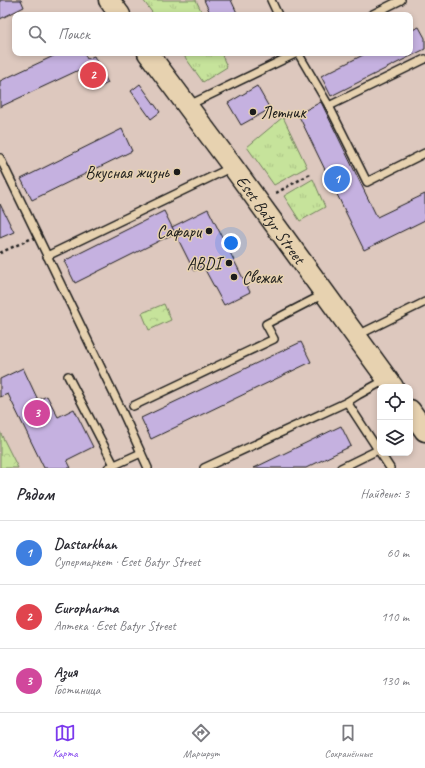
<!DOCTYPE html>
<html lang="ru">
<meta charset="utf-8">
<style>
:root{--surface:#fff;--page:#f2f2f3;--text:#2b2b33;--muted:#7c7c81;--line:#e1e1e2;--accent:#7c3aed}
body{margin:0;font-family:Caveat,sans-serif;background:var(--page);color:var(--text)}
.controls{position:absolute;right:12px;bottom:12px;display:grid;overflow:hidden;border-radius:8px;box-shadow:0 2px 6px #0003}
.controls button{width:36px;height:36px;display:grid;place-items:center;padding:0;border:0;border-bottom:1px solid var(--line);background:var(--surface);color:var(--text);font:20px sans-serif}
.you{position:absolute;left:231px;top:243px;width:14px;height:14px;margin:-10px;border:3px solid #fff;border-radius:50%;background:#1a73e8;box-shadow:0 0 0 6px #1a73e833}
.badge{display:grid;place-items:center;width:26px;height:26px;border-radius:50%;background:var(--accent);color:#fff;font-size:13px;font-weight:700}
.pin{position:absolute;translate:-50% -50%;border:2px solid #fff;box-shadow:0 1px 4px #0006}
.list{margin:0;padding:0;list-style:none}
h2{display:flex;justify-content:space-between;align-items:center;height:52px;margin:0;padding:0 16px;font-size:17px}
h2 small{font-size:13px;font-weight:400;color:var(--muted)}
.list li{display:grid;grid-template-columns:26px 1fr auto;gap:12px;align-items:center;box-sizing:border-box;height:64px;padding:0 16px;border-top:1px solid var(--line)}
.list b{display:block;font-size:15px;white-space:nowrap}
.list p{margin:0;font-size:13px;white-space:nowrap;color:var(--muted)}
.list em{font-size:13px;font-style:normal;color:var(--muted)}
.icon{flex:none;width:22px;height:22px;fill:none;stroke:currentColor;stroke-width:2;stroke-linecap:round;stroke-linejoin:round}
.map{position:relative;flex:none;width:425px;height:468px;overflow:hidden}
.search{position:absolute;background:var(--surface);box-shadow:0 2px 6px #0003;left:12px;right:12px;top:12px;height:44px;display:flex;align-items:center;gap:10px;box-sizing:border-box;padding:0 14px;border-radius:8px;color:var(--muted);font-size:15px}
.sheet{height:244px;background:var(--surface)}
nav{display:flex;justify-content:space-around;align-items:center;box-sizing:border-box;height:56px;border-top:1px solid var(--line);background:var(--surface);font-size:11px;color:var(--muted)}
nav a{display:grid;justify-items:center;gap:2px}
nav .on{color:var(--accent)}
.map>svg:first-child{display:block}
</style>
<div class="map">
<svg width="425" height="468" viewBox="0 0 425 468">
<defs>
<pattern id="grass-tufts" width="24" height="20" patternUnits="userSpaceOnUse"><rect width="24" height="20" fill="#c6e39b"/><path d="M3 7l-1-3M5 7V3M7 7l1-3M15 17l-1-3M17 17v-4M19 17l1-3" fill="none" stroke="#aac285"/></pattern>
<pattern id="park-crowns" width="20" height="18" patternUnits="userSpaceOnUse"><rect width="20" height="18" fill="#c6e39b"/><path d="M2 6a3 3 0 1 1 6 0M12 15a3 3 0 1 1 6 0" fill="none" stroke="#aac285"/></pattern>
</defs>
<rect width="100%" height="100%" fill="#ddc8be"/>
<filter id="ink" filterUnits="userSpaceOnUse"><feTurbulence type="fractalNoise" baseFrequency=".025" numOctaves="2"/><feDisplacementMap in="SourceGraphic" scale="8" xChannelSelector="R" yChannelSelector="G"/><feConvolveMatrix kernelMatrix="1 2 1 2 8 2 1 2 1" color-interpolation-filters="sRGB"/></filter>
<g filter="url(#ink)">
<!-- grass -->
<g fill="url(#grass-tufts)" stroke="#71805c">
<polygon points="143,0 196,0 203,15 154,15"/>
<polygon points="182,53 221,53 227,67 203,82"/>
<polygon points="283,117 307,167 274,185 247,147"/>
<polygon points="313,179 325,207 300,221 284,196"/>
</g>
<!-- park -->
<g fill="url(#park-crowns)" stroke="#71805c">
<polygon points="164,304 171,320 149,330 142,313"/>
<polygon points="0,432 18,468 0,468"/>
</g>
<!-- building -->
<g fill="#c5b1e0" stroke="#1c1c1c">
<polygon points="0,0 21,0 24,7 0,19"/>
<polygon points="204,0 231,0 238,15 211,15"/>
<polygon points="419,27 425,38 425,49 331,96 321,76 367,53 410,53 410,31"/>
<polygon points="60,53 84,53 87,59 94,56 108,83 92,91 81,69 0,107 0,81"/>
<polygon points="140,84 160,112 151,119 131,91"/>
<polygon points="257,86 270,109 241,125 228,103"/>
<polygon points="321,102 377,217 425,194 425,220 364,250 298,114"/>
<polygon points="122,129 132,151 32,200 21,179"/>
<polygon points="0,204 14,232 0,238"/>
<polygon points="208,209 250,292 224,305 203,266 194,271 172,227"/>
<polygon points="164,211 175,233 75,283 64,261"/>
<polygon points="301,342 311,362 151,439 141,418"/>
<polygon points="23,368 38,400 47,396 58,417 74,409 93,447 67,460 71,468 44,468 8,394 0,397 0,379"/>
<polygon points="341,426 351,446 306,468 254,468"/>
</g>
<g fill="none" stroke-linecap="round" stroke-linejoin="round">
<!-- lane casing -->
<g stroke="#1c1c1c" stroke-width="10">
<g id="lane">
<polyline points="271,0 278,15"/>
<polyline points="371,15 401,0"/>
<polyline points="298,53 329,106 367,182 425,153"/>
<polyline points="189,105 297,53"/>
<polyline points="329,106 425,59"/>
<polyline points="0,158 122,411 148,468"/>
<polyline points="47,256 232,167"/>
<polyline points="358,335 425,302"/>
<polyline points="68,376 114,465"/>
<polyline points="347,402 390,468"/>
<polyline points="133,406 274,339 266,324 324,294"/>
<polyline points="108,468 141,453"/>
<polyline points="204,468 347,402 358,395 387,379"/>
<polyline points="341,468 378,450"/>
</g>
</g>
<!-- secondary casing -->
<g stroke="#1c1c1c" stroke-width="23">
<g id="secondary">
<polyline points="109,0 120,15"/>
<path id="s1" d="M148 53 233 167 393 387"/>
<polyline points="410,410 425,431"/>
</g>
</g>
<!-- path -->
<g stroke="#1c1c1c" stroke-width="2.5" stroke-dasharray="3 3" stroke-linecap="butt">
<polyline points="276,193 312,173"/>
<polyline points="0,253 30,239"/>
</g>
<!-- lane -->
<use href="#lane" stroke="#e7d2b0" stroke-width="7"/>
<!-- secondary -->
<use href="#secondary" stroke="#e7d2b0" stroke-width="20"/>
</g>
</g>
<!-- markers -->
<g fill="#1c1c1c" stroke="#e7d2b0" stroke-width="1.5">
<circle cx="253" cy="112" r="4"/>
<circle cx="177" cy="172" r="4"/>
<circle cx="209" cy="231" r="4"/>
<circle cx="229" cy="263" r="4"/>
<circle cx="234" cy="277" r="4"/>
</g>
<g text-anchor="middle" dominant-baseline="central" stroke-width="3" stroke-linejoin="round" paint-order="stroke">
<!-- poi labels -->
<g font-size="17" fill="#1c1c1c" stroke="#e7d2b0" text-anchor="end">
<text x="261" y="112" text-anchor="start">Летник</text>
<text x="169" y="172">Вкусная жизнь</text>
<text x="201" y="231">Сафари</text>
<text x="221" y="263">ABDI</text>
<text x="242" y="277" text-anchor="start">Свежак</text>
</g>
<!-- street labels -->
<g font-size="17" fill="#1c1c1c" stroke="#e7d2b0">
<text stroke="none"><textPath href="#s1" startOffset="207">Eset Batyr Street</textPath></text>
</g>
</g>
</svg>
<div class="controls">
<button><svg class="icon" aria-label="locate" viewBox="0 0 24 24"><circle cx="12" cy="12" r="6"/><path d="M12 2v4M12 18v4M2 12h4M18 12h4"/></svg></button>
<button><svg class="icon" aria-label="layers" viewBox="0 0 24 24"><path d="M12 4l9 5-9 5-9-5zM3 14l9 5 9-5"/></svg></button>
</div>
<div class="you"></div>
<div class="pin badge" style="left:337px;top:179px;background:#3f7fe0">1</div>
<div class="pin badge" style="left:93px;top:75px;background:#e0444e">2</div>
<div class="pin badge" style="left:37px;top:413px;background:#d1479c">3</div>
<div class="search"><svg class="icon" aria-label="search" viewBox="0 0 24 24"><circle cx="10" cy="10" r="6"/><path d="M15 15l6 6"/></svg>Поиск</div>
</div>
<section class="sheet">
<h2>Рядом<small>Найдено: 3</small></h2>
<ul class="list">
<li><span class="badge" style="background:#3f7fe0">1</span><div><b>Dastarkhan</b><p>Супермаркет · Eset Batyr Street</p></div><em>60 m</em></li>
<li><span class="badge" style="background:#e0444e">2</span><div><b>Europharma</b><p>Аптека · Eset Batyr Street</p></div><em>110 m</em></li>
<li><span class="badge" style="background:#d1479c">3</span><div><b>Азия</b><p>Гостиница</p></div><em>130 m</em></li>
</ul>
</section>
<nav>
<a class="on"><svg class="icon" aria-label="map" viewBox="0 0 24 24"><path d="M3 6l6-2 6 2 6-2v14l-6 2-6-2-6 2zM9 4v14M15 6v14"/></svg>Карта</a>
<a><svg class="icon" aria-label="directions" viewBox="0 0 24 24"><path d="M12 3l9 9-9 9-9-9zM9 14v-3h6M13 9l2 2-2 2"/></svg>Маршрут</a>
<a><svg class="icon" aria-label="saved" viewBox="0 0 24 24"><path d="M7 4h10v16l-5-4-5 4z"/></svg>Сохранённые</a>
</nav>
